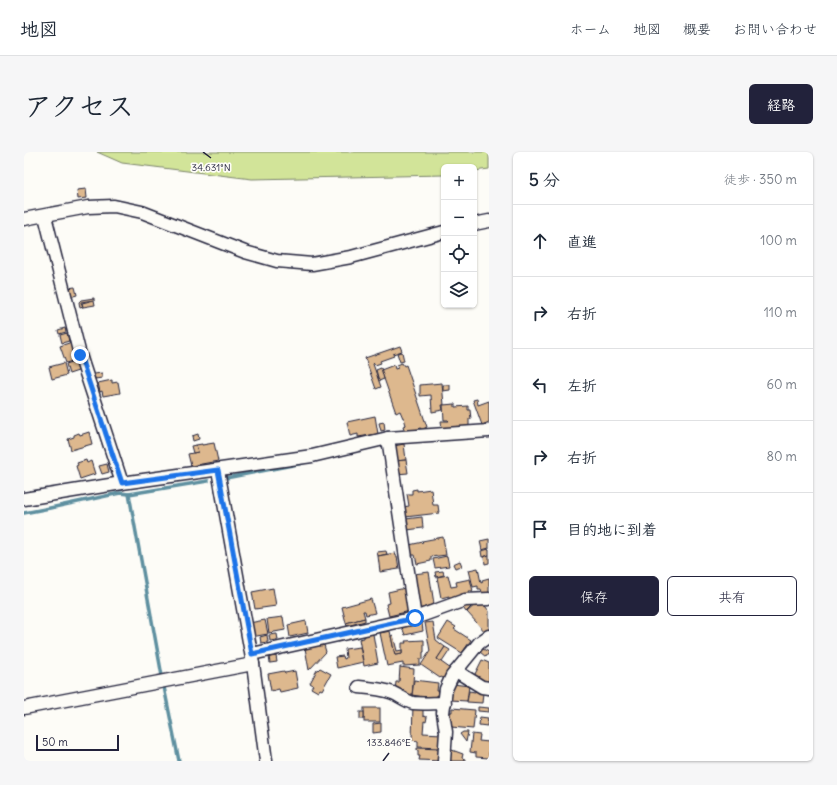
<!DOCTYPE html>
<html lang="ja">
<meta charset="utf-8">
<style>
:root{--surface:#fff;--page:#f6f6f7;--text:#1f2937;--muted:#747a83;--line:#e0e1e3;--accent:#22223b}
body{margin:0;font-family:Delius,"Klee One",sans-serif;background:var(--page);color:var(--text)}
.controls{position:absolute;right:12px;top:12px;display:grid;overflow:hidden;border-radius:6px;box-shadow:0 1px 3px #0004}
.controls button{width:36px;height:36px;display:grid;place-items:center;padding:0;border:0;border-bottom:1px solid var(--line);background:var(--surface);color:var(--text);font:20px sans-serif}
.scale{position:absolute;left:12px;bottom:10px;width:83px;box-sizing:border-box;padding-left:4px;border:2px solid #22223b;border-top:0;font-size:11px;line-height:14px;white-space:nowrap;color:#22223b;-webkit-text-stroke:3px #fdfcf7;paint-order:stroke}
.stop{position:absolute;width:12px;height:12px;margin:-9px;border:3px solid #1a73e8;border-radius:50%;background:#fff}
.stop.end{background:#1a73e8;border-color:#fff;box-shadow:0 1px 4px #0008}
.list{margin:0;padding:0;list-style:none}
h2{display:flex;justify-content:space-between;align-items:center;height:52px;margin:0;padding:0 16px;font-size:17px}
h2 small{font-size:13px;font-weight:400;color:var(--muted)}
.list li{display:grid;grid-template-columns:26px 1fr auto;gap:12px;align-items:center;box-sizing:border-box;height:72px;padding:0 16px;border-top:1px solid var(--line)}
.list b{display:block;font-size:15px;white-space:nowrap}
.list em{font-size:13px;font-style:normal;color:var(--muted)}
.actions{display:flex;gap:8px;padding:12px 16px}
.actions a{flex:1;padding:9px 0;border:1px solid var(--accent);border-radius:6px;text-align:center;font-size:14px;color:var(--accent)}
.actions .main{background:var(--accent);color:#fff}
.icon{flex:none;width:22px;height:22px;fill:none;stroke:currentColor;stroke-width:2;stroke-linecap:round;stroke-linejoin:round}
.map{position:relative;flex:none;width:465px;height:609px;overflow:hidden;border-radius:6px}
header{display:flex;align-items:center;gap:24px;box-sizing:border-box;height:56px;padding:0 20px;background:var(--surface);border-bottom:1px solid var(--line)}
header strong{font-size:19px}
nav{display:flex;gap:22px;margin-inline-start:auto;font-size:14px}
.intro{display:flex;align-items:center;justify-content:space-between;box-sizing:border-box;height:96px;padding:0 24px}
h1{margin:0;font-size:28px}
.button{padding:10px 18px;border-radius:6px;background:var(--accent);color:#fff;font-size:14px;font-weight:700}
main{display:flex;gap:24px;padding:0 24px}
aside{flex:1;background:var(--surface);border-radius:6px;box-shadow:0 1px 3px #0004}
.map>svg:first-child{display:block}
</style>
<header>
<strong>地図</strong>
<nav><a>ホーム</a><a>地図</a><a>概要</a><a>お問い合わせ</a></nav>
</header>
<div class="intro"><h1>アクセス</h1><a class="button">経路</a></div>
<main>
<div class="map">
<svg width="465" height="609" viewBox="0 0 465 609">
<rect width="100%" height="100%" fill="#fdfcf7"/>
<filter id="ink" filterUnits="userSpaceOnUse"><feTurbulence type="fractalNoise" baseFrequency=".025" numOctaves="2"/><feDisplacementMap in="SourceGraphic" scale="8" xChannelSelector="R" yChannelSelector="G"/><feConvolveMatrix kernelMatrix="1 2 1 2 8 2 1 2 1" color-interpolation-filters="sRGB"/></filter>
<g filter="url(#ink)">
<!-- green -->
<polygon fill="#d2e499" stroke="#7a836a" points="73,0 465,0 465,17 450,19 450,15 420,15 420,23 228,27 98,11"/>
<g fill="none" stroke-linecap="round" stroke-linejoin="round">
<!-- stream -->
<g stroke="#5f90a0" stroke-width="3.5">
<polyline points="202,326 279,311"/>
<polyline points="105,342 140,535 155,609"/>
<polyline points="0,361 26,356 96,341 105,342 184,329"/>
</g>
</g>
<!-- building -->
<g fill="#ddb88e" stroke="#22223b">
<polygon points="62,37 63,46 54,47 53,38"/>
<polygon points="51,135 53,143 46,145 44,136"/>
<polygon points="70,146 70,148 57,150 59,155 56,156 55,150 57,148"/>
<polygon points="70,148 71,153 59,155 58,151"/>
<polygon points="41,176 42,180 35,182 34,178"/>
<polygon points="43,181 45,189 38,191 36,183"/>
<polygon points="48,190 54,207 42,211 36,194"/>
<polygon points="376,194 378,199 369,202 370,204 356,209 357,211 351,213 350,211 349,212 357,235 352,237 341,206"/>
<polygon points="378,200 380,209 376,210 373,201"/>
<polygon points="54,208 57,218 45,222 42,212"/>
<polygon points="40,211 43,223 28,227 25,215"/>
<polygon points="378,211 380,214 382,213 403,275 397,278 397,276 386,280 385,278 381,280 379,274 382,273 380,266 379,266 376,259 372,261 357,218 370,213 371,217 374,216 373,213"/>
<polygon points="357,216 360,227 355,229 352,218"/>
<polygon points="78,221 78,226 71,227 70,222"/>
<polygon points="88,228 88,231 94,230 96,241 79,244 78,239 76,240 74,231"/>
<polygon points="418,231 420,253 418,253 419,258 408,260 407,243 396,244 396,233"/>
<polygon points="419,233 426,233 426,238 419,239"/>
<polygon points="453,247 454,253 465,249 465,270 458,273 449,248"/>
<polygon points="431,252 431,255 444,254 444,258 446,258 447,267 445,267 445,274 434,275 434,276 418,277 417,269 425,269 424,268 420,268 419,253"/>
<polygon points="351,264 354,282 334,285 334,282 326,284 323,270"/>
<polygon points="360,270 361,278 357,279 355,271"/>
<polygon points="65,280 68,292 47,298 44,287 50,285 50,283 55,281 56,283"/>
<polygon points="174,282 175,287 169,289 168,284"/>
<polygon points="190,291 194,309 167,314 164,302 174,300 172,293 178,292 178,293"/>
<polygon points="380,292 382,308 372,309 370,294"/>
<polygon points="172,293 174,300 169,301 167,294"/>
<polygon points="62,308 63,311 67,309 71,322 56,327 52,314 54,313 53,311"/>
<polygon points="382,308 384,321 373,322 371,309"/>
<polygon points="83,312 85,320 78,322 75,314"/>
<polygon points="393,337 393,339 407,337 409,353 414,353 415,361 381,365 379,355 385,354 383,342 388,342 388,338"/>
<polygon points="398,365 399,376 383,378 382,367"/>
<polygon points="419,385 422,403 407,405 407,409 393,412 391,403 387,403 385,393 399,390 398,389"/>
<polygon points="465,387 465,396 458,398 456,389"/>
<polygon points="465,397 465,403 458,405 457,399"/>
<polygon points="362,399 363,402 354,404 353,400"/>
<polygon points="371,401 372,404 373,404 375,417 356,420 354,404"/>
<polygon points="465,403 465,411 461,412 460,405"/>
<polygon points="423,404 425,414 411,416 409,407"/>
<polygon points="436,409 438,414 431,416 429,412"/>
<polygon points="454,416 457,431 459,430 458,428 465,426 465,445 459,444 457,437 454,437 454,434 449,435 445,418"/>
<polygon points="419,419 420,423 412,425 411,420"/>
<polygon points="405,420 410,452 395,457 390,422"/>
<polygon points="424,423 427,435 433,434 432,430 446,427 449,439 445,439 447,445 426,449 425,444 417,446 413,425"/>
<polygon points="249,436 252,454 231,457 228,440"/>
<polygon points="381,436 386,459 365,464 362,452 366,451 364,440"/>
<polygon points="347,447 351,461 342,463 341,459 339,459 341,466 322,471 318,455"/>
<polygon points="454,450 458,450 465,459 465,480 463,482 443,460"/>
<polygon points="437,453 448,454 442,460"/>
<polygon points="259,465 261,478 245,481 243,467"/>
<polygon points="341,466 341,469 323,474 322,471"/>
<polygon points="241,468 244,482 227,485 225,471"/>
<polygon points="282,469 284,481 266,485 264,473"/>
<polygon points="409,470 412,488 421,495 413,507 427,517 421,527 417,525 416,526 397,513 406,499 401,471"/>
<polygon points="424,470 432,475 430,477 447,488 438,501 414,486"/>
<polygon points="398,471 399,479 381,483 378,475"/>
<polygon points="366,479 371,503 378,502 378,491 382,491 381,489 400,488 400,500 399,500 399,507 396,507 396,513 379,514 379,511 363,514 356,481"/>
<polygon points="253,482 254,488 246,489 245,483"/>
<polygon points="349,482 354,511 340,514 335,487 340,486 340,484"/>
<polygon points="243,483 244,490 237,491 236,485"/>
<polygon points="369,483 373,499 378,498 378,502 371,503 367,484"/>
<polygon points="296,493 296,494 300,493 302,500 285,518 281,496"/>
<polygon points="336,495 339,510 313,516 311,505 319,504 320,507 322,506 321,497"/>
<polygon points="421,495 426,498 418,510 413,507"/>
<polygon points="459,497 465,500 462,505 456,500"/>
<polygon points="252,504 253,510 246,511 245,505"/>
<polygon points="458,508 465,511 465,532 449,526"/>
<polygon points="376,515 390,517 388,545 371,539 372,530 375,530"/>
<polygon points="296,516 307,522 298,538 296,537 294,540 287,536 289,533 286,531 293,518 294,518"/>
<polygon points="260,519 261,521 271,519 274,536 256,540 255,537 247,539 244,522"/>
<polygon points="390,528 414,531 413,539 415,539 414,544 412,544 412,548 400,547 400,545 388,543"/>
<polygon points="429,532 445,534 443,549 426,548"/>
<polygon points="452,538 459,541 458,551 443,550 445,539 451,540"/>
<polygon points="389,553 399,554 399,564 403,565 402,570 400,569 399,581 418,582 415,596 394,595 394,589 388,588"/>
<polygon points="454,555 465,556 465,560 454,559"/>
<rect x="340" y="556" width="16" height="14"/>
<polygon points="428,556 451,558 449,577 427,575 427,569 425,568 426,560 428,560"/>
<rect x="336" y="560" width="4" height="7"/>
<polygon points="456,565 464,566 463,574 455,573"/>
<polygon points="357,571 357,580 349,581 349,572"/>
<polygon points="439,580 444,580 442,590 436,582"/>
<polygon points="448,582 456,583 455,589 465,590 465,606 452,605 452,601 446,600"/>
<polygon points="393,596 416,597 417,609 395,608 396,604 394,604 394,598 393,598"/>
<polygon points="428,598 439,602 438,606 441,607 441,609 424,609"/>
</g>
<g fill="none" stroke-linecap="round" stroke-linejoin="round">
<!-- street casing -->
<g stroke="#22223b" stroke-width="15">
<g id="street">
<polyline points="21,64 56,203 98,331"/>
<polyline points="0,67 64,55 90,54 118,60 221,100 253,109 288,112 327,105 420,80"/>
<polyline points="450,72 465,69"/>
<polyline points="364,286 391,466"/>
<polyline points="194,318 229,512 242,609"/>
<polyline points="0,347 98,331 288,304 364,286 465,279"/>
<polyline points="228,502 391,466 441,448 465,447"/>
<polyline points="432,519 458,535 465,536"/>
<path d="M335 535C347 536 358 537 369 541 376 544 382 549 389 551 399 552 410 551 421 551"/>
<polyline points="0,556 229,512"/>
<polyline points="420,609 422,580 419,561 422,537 428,524 455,491 465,484"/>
</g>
</g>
<!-- street -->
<use href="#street" stroke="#fdfcf7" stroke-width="12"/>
</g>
</g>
<g fill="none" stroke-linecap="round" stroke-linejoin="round" filter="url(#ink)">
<!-- route -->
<polyline stroke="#1a73e8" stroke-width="5" points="56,203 98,331 194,318 228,502 391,466"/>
</g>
<!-- ticks -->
<path fill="none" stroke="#22223b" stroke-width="1.5" d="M179 0 187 6M359 609 365 601"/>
<g font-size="10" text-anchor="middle" fill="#22223b" stroke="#fdfcf7" stroke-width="3.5" stroke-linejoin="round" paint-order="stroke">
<text x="187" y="19">34.631°N</text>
<text x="365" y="594">133.846°E</text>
</g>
</svg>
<div class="controls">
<button>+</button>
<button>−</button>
<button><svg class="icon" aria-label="locate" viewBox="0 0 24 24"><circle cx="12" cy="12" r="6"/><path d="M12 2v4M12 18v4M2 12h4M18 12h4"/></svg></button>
<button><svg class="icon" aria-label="layers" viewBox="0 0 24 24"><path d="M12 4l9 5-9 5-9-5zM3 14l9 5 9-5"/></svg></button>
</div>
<div class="scale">50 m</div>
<div class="stop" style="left:391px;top:466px"></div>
<div class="stop end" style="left:56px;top:203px"></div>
</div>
<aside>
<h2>5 分<small>徒歩 · 350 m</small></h2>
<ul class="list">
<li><svg class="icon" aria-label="ahead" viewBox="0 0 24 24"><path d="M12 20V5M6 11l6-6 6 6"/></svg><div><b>直進</b></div><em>100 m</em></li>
<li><svg class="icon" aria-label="right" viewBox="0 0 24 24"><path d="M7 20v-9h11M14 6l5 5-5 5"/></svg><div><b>右折</b></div><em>110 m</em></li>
<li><svg class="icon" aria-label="left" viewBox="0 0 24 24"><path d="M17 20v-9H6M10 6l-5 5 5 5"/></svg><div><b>左折</b></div><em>60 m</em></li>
<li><svg class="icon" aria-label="right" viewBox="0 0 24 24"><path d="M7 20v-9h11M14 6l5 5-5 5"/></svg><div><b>右折</b></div><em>80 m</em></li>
<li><svg class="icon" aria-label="arrive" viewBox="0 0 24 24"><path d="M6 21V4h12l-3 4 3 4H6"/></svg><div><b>目的地に到着</b></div></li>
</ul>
<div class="actions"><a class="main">保存</a><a>共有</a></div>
</aside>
</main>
